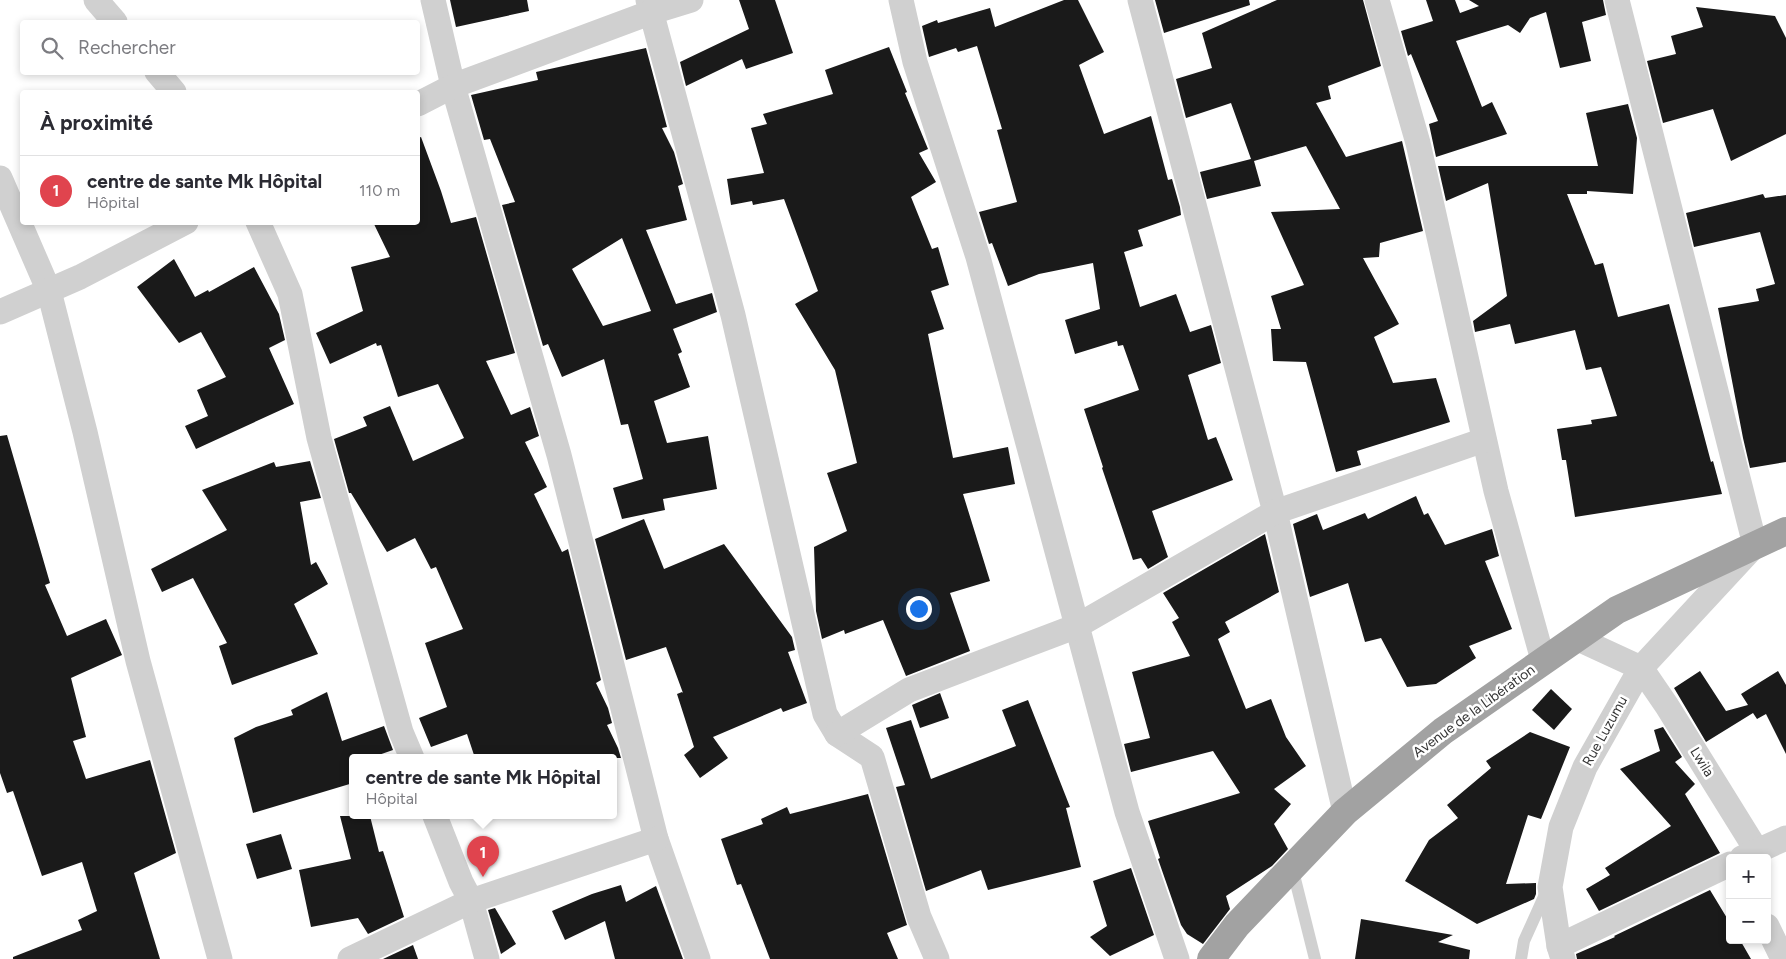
<!DOCTYPE html>
<html lang="fr">
<meta charset="utf-8">
<style>
:root{--surface:#fff;--page:#f2f2f3;--text:#2b2b33;--muted:#7c7c81;--line:#e1e1e2;--accent:#e63946}
body{margin:0;font-family:Figtree,sans-serif;background:var(--page);color:var(--text)}
.controls{position:absolute;right:15px;bottom:15px;display:grid;overflow:hidden;border-radius:5px;box-shadow:0 2px 8px #0003}
.controls button{width:45px;height:45px;display:grid;place-items:center;padding:0;border:0;border-bottom:1px solid var(--line);background:var(--surface);color:var(--text);font:25px sans-serif}
.you{position:absolute;left:918px;top:608px;width:18px;height:18px;margin:-12px;border:4px solid #fff;border-radius:50%;background:#1a73e8;box-shadow:0 0 0 8px #1a73e833}
.badge{display:grid;place-items:center;width:32px;height:32px;border-radius:50%;background:var(--accent);color:#fff;font-size:16px;font-weight:700}
.pin{position:absolute;translate:-50% -41px;filter:drop-shadow(0 1px 2px #0008)}
.pin::after{content:'';position:absolute;top:26px;width:18px;height:15px;background:inherit;clip-path:polygon(0 0,100% 0,50% 100%)}
.popup{position:absolute;left:349px;top:754px;width:268px;height:65px;box-sizing:border-box;display:grid;place-content:center;border-radius:5px;background:var(--surface);filter:drop-shadow(0 1px 4px #0005);font-size:16px;white-space:nowrap;color:var(--muted)}
.popup b{font-size:19px;color:var(--text)}
.popup::after{content:'';position:absolute;left:50%;top:100%;margin-left:-10px;border:10px solid transparent;border-top-color:var(--surface)}
.list{margin:0;padding:0;list-style:none}
h2{display:flex;justify-content:space-between;align-items:center;height:65px;margin:0;padding:0 20px;font-size:21px}
h2 small{font-size:16px;font-weight:400;color:var(--muted)}
.list li{display:grid;grid-template-columns:32px 1fr auto;gap:15px;align-items:center;box-sizing:border-box;height:70px;padding:0 20px;border-top:1px solid var(--line)}
.list b{display:block;font-size:19px;white-space:nowrap}
.list p{margin:0;font-size:16px;white-space:nowrap;color:var(--muted)}
.list em{font-size:16px;font-style:normal;color:var(--muted)}
.icon{flex:none;width:28px;height:28px;fill:none;stroke:currentColor;stroke-width:2;stroke-linecap:round;stroke-linejoin:round}
.map{position:relative;flex:none;width:1786px;height:959px;overflow:hidden}
.search{position:absolute;background:var(--surface);box-shadow:0 2px 8px #0003;left:20px;top:20px;width:400px;height:55px;display:flex;align-items:center;gap:12px;box-sizing:border-box;padding:0 18px;border-radius:5px;color:var(--muted);font-size:19px}
.panel{position:absolute;background:var(--surface);box-shadow:0 2px 8px #0003;left:20px;top:90px;width:400px;height:135px;border-radius:5px}
.map>svg:first-child{display:block}
</style>
<div class="map">
<svg width="1786" height="959" viewBox="0 0 1786 959">
<rect width="100%" height="100%" fill="#fff"/>
<!-- building -->
<g fill="#1a1a1a" fill-rule="evenodd">
<polygon points="450,0 527,0 529,11 456,27"/>
<polygon points="739,0 775,0 793,53 746,69 742,59 686,86 680,62 749,29"/>
<polygon points="1064,0 1078,0 1104,52 1079,65 1104,134 1151,116 1168,180 1172,179 1180,207 1181,215 1138,230 1143,246 1124,252 1140,307 1176,294 1190,332 1211,325 1221,363 1188,375 1208,440 1216,437 1233,480 1152,511 1168,557 1148,569 1141,558 1133,560 1102,468 1103,467 1084,409 1139,390 1123,345 1118,346 1117,341 1075,354 1065,320 1100,309 1093,263 1039,274 1008,286 992,243 989,244 979,212 1017,202 997,130 1002,129 977,46 958,52 956,48 929,57 922,26 937,20 938,23 990,8 995,27"/>
<polygon points="1155,0 1249,0 1250,5 1164,33"/>
<polygon points="1277,0 1363,0 1381,66 1328,86 1331,99 1316,103 1346,157 1402,141 1423,231 1380,243 1379,257 1363,258 1399,324 1374,337 1393,383 1436,378 1450,422 1357,451 1361,465 1336,472 1306,362 1273,361 1271,329 1281,329 1271,296 1304,285 1271,212 1340,209 1306,146 1254,161 1261,186 1207,199 1200,172 1251,159 1231,103 1186,118 1176,79 1212,68 1202,33"/>
<polygon points="1426,0 1455,0 1460,13 1479,6 1469,0 1603,0 1606,15 1582,22 1591,61 1560,68 1546,12 1530,18 1520,33 1508,25 1456,41 1482,107 1492,102 1507,134 1436,157 1429,124 1438,121 1411,54 1408,56 1401,31 1433,21"/>
<polygon points="1696,7 1775,16 1786,38 1786,134 1731,161 1713,109 1663,123 1647,61 1676,54 1671,36 1703,27"/>
<polygon points="889,47 907,92 905,93 928,149 919,153 936,182 911,197 932,249 938,247 949,285 931,291 944,329 928,334 953,458 1008,447 1015,484 963,494 990,581 950,593 970,651 906,676 883,620 845,634 844,630 822,639 816,611 814,547 847,531 827,473 857,463 835,370 795,304 818,291 784,199 753,205 752,201 731,205 727,179 764,173 751,128 767,124 763,114 833,94 825,70"/>
<path d="M646 48 667 127 662 128 674 152 683 184 678 186 687 220 646 230 676 304 712 293 717 312 673 329 682 352 678 354 690 387 654 401 667 443 708 436 717 489 663 499 665 510 622 519 613 488 643 479 628 424 621 425 604 359 562 377 548 344 543 346 502 205 515 202 490 139 484 140 471 95 538 80 536 72ZM622 238 651 311 603 326 572 269Z"/>
<polygon points="1628,104 1637,138 1633,194 1587,191 1587,194 1567,194 1595,265 1603,263 1618,317 1669,304 1711,462 1713,461 1722,494 1575,517 1566,460 1562,460 1557,429 1592,424 1591,420 1617,416 1601,367 1586,370 1575,330 1515,344 1510,324 1475,332 1473,321 1507,296 1488,183 1446,201 1438,166 1598,166 1586,113"/>
<polygon points="421,137 441,191 451,223 476,217 515,353 486,361 511,415 530,407 539,436 525,442 547,487 534,494 562,552 568,549 601,680 596,683 608,708 612,723 607,725 618,748 621,758 475,758 467,734 431,747 419,718 447,707 425,643 463,629 436,567 431,569 415,538 387,552 351,493 349,493 334,439 367,426 363,417 390,406 413,461 464,438 438,384 398,397 381,345 377,346 376,343 330,364 316,333 363,311 351,267 390,257 373,222 418,222 418,138"/>
<polygon points="1763,194 1765,198 1786,195 1786,462 1750,468 1743,438 1718,308 1759,301 1756,289 1775,284 1760,232 1694,247 1686,213"/>
<polygon points="174,259 195,297 208,290 209,292 254,267 279,314 285,340 269,348 294,404 196,449 185,426 208,416 197,390 226,377 201,332 179,343 137,287"/>
<polygon points="7,435 50,583 45,585 67,636 106,619 122,655 71,678 86,737 73,741 86,779 150,760 176,853 134,873 160,959 13,959 13,957 82,930 78,920 97,911 82,862 42,876 13,791 7,793 0,773 0,436"/>
<polygon points="310,461 321,498 300,502 311,565 316,562 328,584 294,604 318,654 232,685 219,646 227,643 193,578 162,592 151,569 227,530 202,490 274,462 276,467"/>
<polygon points="1416,496 1424,515 1428,513 1445,545 1492,529 1499,556 1485,561 1512,629 1469,646 1476,658 1436,684 1407,687 1381,638 1365,642 1348,583 1310,597 1293,524 1317,514 1323,530 1365,513 1368,519"/>
<polygon points="644,519 664,569 724,544 792,637 795,650 788,652 807,703 783,712 781,708 713,737 728,758 700,778 684,755 694,747 677,694 682,692 683,693 666,647 626,660 595,539"/>
<polygon points="1265,534 1279,592 1225,622 1230,632 1218,639 1246,709 1271,699 1286,737 1306,766 1274,789 1291,804 1274,824 1288,849 1272,866 1226,896 1230,909 1203,944 1187,934 1181,925 1158,859 1160,858 1148,821 1240,793 1213,751 1131,772 1124,744 1150,738 1132,672 1190,656 1172,622 1179,618 1163,593"/>
<polygon points="1700,671 1726,711 1748,705 1741,694 1778,671 1786,685 1786,754 1766,714 1757,719 1753,713 1706,742 1674,688"/>
<polygon points="1551,689 1572,709 1554,730 1532,710"/>
<polygon points="327,692 342,741 384,726 393,750 370,758 353,758 353,783 253,813 234,738 256,727 293,715 291,710"/>
<polygon points="940,693 949,718 920,728 912,705"/>
<polygon points="1028,700 1070,807 1066,808 1081,867 988,890 981,870 926,891 896,787 905,785 886,728 911,720 931,779 1016,746 1002,710"/>
<polygon points="1663,727 1682,757 1675,762 1695,784 1685,794 1720,853 1599,911 1586,889 1610,875 1605,868 1671,826 1620,769 1660,751 1654,730"/>
<polygon points="1530,732 1570,747 1541,819 1528,815 1506,884 1536,883 1536,894 1534,899 1477,924 1405,881 1429,840 1458,818 1447,805 1491,768 1486,761"/>
<polygon points="868,794 907,925 887,933 898,959 770,959 741,884 737,885 721,839 763,824 761,819 787,807 790,814"/>
<polygon points="340,816 370,816 379,852 383,851 404,917 368,934 358,918 311,927 299,870 351,859"/>
<polygon points="281,834 292,869 257,879 246,844"/>
<polygon points="1131,868 1154,935 1110,956 1090,937 1107,926 1093,881"/>
<polygon points="621,885 626,902 656,886 683,959 615,959 605,921 565,940 552,911 592,894"/>
<polygon points="1710,890 1730,923 1730,940 1740,940 1751,959 1577,959 1576,954 1615,937 1614,936"/>
<polygon points="495,908 516,944 501,954 488,910"/>
<polygon points="1361,919 1453,935 1438,942 1470,950 1469,959 1355,959"/>
<polygon points="413,945 418,959 383,959"/>
</g>
<g fill="none" stroke-linecap="round" stroke-linejoin="round">
<!-- service -->
<g stroke="#d0d0d0" stroke-width="12">
<polyline points="1292,867 1315,959"/>
<polyline points="1521,959 1524,941 1547,890"/>
</g>
<!-- minor -->
<g stroke="#d0d0d0" stroke-width="25">
<polyline points="96,0 115,22"/>
<polyline points="433,0 453,86 559,455 656,839 698,959"/>
<polyline points="648,0 733,315 825,714 837,734 872,757 919,917 937,959"/>
<polyline points="901,0 915,62 978,257 1127,812 1177,959"/>
<polyline points="1140,0 1275,512 1345,812"/>
<polyline points="1377,0 1418,143 1496,491 1543,660"/>
<polyline points="157,72 174,92"/>
<polyline points="418,104 453,86 652,12 691,0"/>
<polyline points="0,178 49,291 85,432 138,661 220,959"/>
<polyline points="258,222 290,294 319,438 401,732 412,758"/>
<polyline points="0,312 80,277 186,222"/>
<polyline points="1576,638 1641,668 1667,706 1757,851 1757,858"/>
<polyline points="837,734 909,690 1077,626 1275,512 1484,440"/>
<polyline points="435,816 461,882 471,901 487,959"/>
<polyline points="1742,858 1786,838"/>
<polyline points="1767,926 1783,959"/>
<polyline points="1559,946 1730,864"/>
<polyline points="350,959 471,901 656,839"/>
<polyline points="1563,959 1559,946 1550,887 1561,827 1585,767 1641,668 1755,545 1617,0"/>
</g>
<!-- trunk -->
<polyline stroke="#a2a2a2" stroke-width="28" points="1211,959 1237,925 1345,812 1443,731 1617,610 1786,531"/>
</g>
<g text-anchor="middle" dominant-baseline="central" stroke-width="5" stroke-linejoin="round" paint-order="stroke">
<!-- street labels -->
<g font-size="14" fill="#333" stroke="#fff">
<text transform="translate(1474 711) rotate(-36)">Avenue de la Libération</text>
<text transform="translate(1605 731) rotate(-61)">Rue Luzumu</text>
<text transform="translate(1702 762) rotate(58)">Lwila</text>
</g>
</g>
</svg>
<div class="controls">
<button>+</button>
<button>−</button>
</div>
<div class="you"></div>
<div class="pin badge" style="left:483px;top:877px;background:#e0444e">1</div>
<div class="popup"><b>centre de sante Mk Hôpital</b>Hôpital</div>
<div class="search"><svg class="icon" aria-label="search" viewBox="0 0 24 24"><circle cx="10" cy="10" r="6"/><path d="M15 15l6 6"/></svg>Rechercher</div>
<section class="panel">
<h2>À proximité<small></small></h2>
<ul class="list">
<li><span class="badge" style="background:#e0444e">1</span><div><b>centre de sante Mk Hôpital</b><p>Hôpital</p></div><em>110 m</em></li>
</ul>
</section>
</div>
